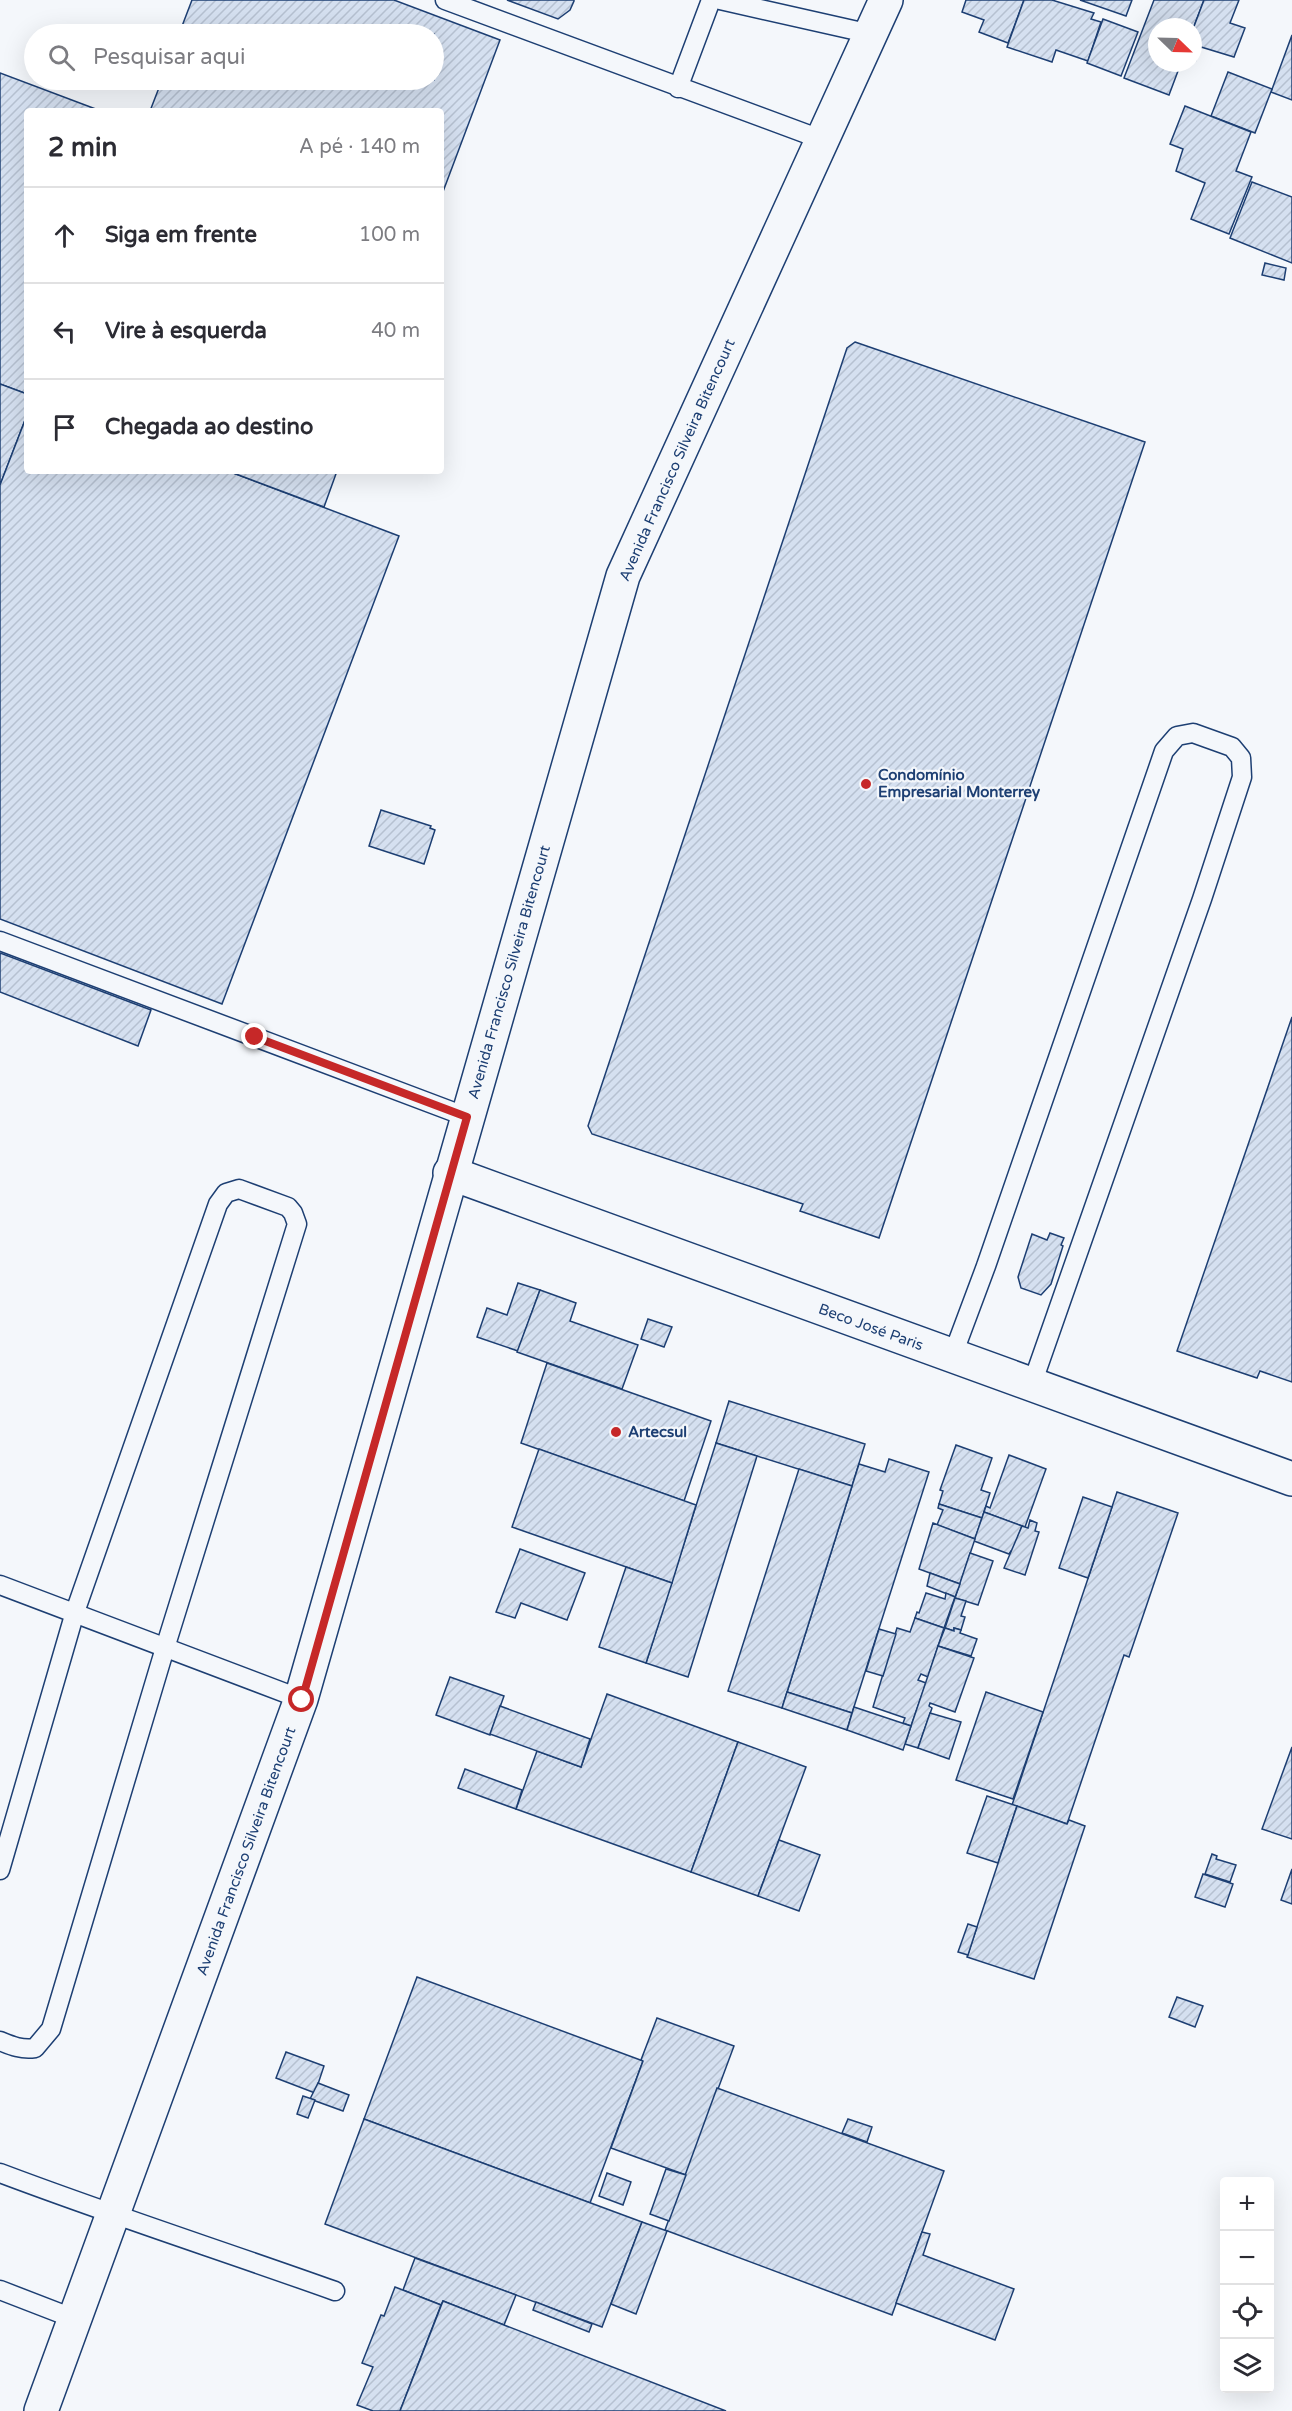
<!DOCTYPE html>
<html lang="pt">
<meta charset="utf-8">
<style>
:root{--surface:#fff;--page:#f2f2f3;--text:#2b2b33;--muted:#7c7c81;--line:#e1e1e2}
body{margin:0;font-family:"Varela Round",sans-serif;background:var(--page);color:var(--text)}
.controls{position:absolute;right:18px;bottom:18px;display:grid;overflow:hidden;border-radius:6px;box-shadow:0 6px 24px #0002}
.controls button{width:54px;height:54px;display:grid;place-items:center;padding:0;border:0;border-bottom:2px solid var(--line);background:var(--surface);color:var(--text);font:30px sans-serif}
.compass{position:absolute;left:1148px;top:18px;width:54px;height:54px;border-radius:50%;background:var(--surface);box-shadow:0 6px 24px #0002;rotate:113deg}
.stop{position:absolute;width:18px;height:18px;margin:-14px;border:4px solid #c62828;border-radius:50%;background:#fff}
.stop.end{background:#c62828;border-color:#fff;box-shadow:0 2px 6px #0008}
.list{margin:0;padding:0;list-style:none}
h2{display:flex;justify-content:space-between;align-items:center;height:78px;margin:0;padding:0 24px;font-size:26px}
h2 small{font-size:20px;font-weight:400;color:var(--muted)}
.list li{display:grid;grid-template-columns:39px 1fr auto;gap:18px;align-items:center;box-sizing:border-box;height:96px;padding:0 24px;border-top:2px solid var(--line)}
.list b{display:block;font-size:22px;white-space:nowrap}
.list em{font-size:20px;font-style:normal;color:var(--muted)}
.icon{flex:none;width:33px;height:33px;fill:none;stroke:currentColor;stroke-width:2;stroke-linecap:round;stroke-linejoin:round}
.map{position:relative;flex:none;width:1292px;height:2411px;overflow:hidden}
.search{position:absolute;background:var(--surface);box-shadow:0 6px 24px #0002;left:24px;top:24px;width:420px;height:66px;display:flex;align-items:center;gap:15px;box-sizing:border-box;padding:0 21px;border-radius:33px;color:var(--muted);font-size:22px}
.panel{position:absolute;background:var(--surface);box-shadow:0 6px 24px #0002;left:24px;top:108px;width:420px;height:366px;border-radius:6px}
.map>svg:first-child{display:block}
</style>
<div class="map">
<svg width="1292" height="2411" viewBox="0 0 1292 2411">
<defs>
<pattern id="building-hatch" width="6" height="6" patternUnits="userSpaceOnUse" patternTransform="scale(1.5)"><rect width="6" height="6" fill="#d5e0f0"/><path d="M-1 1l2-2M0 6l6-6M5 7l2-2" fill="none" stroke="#b6c1d1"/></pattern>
</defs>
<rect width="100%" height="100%" fill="#f4f7fb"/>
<!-- building -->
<g fill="url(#building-hatch)" stroke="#1d3f73" stroke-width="1.5">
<polygon points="192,0 394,0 500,40 441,197 441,111 150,111 162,80 434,80 434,34 179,34"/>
<polygon points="507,0 574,0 574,1 570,10 558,19"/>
<polygon points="966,0 1024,0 1008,43 979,32 984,20 962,12"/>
<polygon points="1024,0 1052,0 1094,13 1091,19 1101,22 1088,61 1056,50 1052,62 1007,47"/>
<polygon points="1080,0 1132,0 1126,16"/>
<polygon points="1154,0 1204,0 1193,29 1193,27 1157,27 1157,63 1181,63 1169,95 1124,78"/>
<polygon points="1204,0 1239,0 1230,23 1245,28 1234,57 1201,47 1196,60 1193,58 1193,29"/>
<polygon points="1103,19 1138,32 1121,76 1087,63"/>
<polygon points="1292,35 1292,100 1271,92"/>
<polygon points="1228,72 1272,89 1255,133 1211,116"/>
<polygon points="0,73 101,111 27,111 27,394 0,384"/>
<polygon points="1185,106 1251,132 1236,171 1252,177 1229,234 1191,219 1205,183 1176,171 1183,149 1170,144"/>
<polygon points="1252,182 1292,197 1292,263 1230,238"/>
<polygon points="1265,263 1286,268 1284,280 1262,275"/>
<polygon points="855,342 1145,442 879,1238 800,1211 803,1204 592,1134 588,1126 847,348"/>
<polygon points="0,384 27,394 27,415 0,485"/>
<polygon points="27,415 27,471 228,471 399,536 222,1004 0,919 0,485"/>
<polygon points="228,471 337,471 324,507"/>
<polygon points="381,810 431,826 430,828 435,830 424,864 369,846"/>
<polygon points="0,953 151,1010 138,1046 0,992"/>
<polygon points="1292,1017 1292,1382 1260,1371 1257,1378 1177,1351"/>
<polygon points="1050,1233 1064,1238 1061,1245 1063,1246 1051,1284 1041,1295 1021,1288 1018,1277 1032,1234 1047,1240"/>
<polygon points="518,1283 540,1290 518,1351 477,1337 487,1308 507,1315"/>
<polygon points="540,1290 576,1303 570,1321 638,1345 622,1389 517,1352"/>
<polygon points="648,1319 672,1327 664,1347 641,1339"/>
<polygon points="547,1363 711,1421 684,1501 521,1443"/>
<polygon points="729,1401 865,1444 852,1486 716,1443"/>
<polygon points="716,1443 757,1456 688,1677 646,1663"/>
<polygon points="956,1445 992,1458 981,1490 990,1493 982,1518 939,1504 943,1491 940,1490"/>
<polygon points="539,1449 696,1505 672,1583 512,1527"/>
<polygon points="1009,1455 1046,1469 1025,1527 984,1512 986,1506 990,1508"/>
<polygon points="889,1459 929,1472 852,1713 787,1692 859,1464 885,1472"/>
<polygon points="799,1469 852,1486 782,1708 728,1691"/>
<polygon points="1117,1492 1178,1513 1129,1657 1124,1655 1067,1824 1012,1805"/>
<polygon points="1083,1497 1112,1507 1088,1578 1059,1568"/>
<polygon points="939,1504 982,1518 975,1539 937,1525 943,1510 938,1508"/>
<polygon points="984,1512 1022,1526 1013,1551 1011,1551 1009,1554 974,1541"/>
<polygon points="1030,1520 1037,1523 1035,1531 1039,1532 1025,1575 1004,1568 1022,1526 1028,1528"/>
<polygon points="933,1523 975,1539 960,1584 919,1569"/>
<polygon points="520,1549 585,1573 567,1620 521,1603 515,1618 496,1612"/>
<polygon points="970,1553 993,1561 978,1605 955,1598"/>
<polygon points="626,1567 672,1583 646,1663 599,1647"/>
<polygon points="930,1573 960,1584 955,1597 927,1586"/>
<polygon points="926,1593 945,1599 946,1593 955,1597 944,1628 915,1618 917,1612 919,1613"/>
<polygon points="955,1598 966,1601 961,1616 965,1617 961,1630 954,1628 954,1631 945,1628"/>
<polygon points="915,1618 944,1628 928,1677 921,1674 918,1680 926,1683 911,1726 903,1723 905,1718 873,1707 897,1628 910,1632"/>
<polygon points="945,1628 954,1631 954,1628 961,1630 960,1633 977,1639 971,1656 938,1646"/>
<polygon points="879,1629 896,1634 883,1676 866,1671"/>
<polygon points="938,1646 974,1658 955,1712 930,1703 929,1706 932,1708 918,1748 905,1744"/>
<polygon points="450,1677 504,1696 490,1735 436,1715"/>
<polygon points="787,1692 852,1713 847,1730 782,1708"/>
<polygon points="986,1692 1043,1712 1013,1799 956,1780"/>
<polygon points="607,1694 738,1742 691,1872 516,1809 537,1751 581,1767"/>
<polygon points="500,1706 590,1739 581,1767 490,1734"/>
<polygon points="854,1707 911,1726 903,1750 847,1730"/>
<polygon points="930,1713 961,1722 949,1759 918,1748"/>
<polygon points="738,1742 806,1767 758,1896 691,1872"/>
<polygon points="1292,1747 1292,1839 1262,1829"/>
<polygon points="465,1769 522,1790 516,1809 458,1788"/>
<polygon points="987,1796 1017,1806 998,1863 967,1853"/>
<polygon points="1017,1806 1067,1824 1069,1820 1085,1826 1034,1979 967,1957"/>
<polygon points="779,1840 820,1855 799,1911 758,1896"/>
<polygon points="1212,1854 1217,1856 1216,1859 1236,1865 1230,1882 1205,1874"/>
<polygon points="1292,1869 1292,1904 1281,1900"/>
<polygon points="1203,1874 1233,1884 1225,1907 1195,1897"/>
<polygon points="968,1924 977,1927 968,1955 958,1952"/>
<polygon points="417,1977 643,2061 590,2203 364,2119"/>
<polygon points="1177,1997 1203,2006 1195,2027 1169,2017"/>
<polygon points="657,2018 734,2046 686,2175 611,2148 643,2061 641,2060"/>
<polygon points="286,2052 324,2066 315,2093 276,2078"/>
<polygon points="318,2083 349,2095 343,2111 310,2099"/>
<polygon points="717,2088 944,2171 892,2315 665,2230"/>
<polygon points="303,2096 315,2100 308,2118 297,2114"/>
<polygon points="364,2119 642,2222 602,2327 325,2224"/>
<polygon points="848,2119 872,2127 867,2142 842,2133"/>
<polygon points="666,2169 686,2175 669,2221 650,2214"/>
<polygon points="607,2173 631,2182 623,2205 599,2196"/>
<polygon points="642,2222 667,2231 636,2314 611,2304"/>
<polygon points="922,2232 930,2234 923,2255 1014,2289 995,2340 896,2303"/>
<polygon points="415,2258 516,2295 504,2325 443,2301 441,2305 403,2290"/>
<polygon points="395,2287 441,2305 400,2411 373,2411 357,2405 373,2367 362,2363 381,2315 384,2316"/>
<polygon points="443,2301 504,2325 726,2411 400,2411"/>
<polygon points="536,2302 592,2324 589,2332 533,2310"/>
</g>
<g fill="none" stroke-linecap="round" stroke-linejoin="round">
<!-- service casing -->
<g stroke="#1d3f73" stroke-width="21">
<g id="service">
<polyline points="445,0 823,140"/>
<polyline points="720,0 871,34"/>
<polyline points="678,88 711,0"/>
<polyline points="0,941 467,1117"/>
<polyline points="952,1357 986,1266 1164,751 1177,736 1193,733 1232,747 1241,758 1242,777 1202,899 1032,1384"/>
<polyline points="0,1585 301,1699"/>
<path d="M0 1870 75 1612 218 1204 226 1193 239 1189 288 1207 293 1213 297 1224 165 1648 51 2029 35 2048C22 2050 12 2046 0 2041"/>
<path d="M0 2173C111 2215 223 2251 335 2291"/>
<polyline points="0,2290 75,2319"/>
</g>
</g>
<!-- tertiary casing -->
<g stroke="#1d3f73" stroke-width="36">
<polyline id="tertiary" points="450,1173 1292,1479"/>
</g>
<!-- secondary casing -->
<g stroke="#1d3f73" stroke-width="36">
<polyline id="secondary" points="41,2411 301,1699 623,576 886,0"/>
</g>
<!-- service -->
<use href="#service" stroke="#f4f7fb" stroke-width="18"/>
<!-- tertiary -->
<use href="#tertiary" stroke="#f4f7fb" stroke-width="33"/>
<!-- secondary -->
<use href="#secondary" stroke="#f4f7fb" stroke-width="33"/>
</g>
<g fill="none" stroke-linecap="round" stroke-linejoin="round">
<!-- route -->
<polyline stroke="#c62828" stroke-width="8" points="255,1037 467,1117 302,1700"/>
</g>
<!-- markers -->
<g fill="#c62828" stroke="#f4f7fb" stroke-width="2">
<circle cx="866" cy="784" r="6"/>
<circle cx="616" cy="1432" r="6"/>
</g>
<g text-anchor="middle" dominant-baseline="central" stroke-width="4.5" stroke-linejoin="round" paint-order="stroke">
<!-- street labels -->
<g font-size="15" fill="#1d3f73" stroke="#f4f7fb">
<text transform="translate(677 460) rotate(-66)">Avenida Francisco Silveira Bitencourt</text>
<text transform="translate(509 972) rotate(-74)">Avenida Francisco Silveira Bitencourt</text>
<text transform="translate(871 1327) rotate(20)">Beco José Paris</text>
<text transform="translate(246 1851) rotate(-70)">Avenida Francisco Silveira Bitencourt</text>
</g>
<!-- poi labels -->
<g font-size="15" font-weight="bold" fill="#1d3f73" stroke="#f4f7fb" text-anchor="start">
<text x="878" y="775">Condomínio<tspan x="878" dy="17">Empresarial Monterrey</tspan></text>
<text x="628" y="1432">Artecsul</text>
</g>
</g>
</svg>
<div class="controls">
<button>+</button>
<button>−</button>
<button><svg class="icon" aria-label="locate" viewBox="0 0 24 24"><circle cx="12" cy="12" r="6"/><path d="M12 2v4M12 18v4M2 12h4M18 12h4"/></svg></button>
<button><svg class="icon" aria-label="layers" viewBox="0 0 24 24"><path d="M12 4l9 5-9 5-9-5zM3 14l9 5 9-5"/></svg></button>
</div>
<svg class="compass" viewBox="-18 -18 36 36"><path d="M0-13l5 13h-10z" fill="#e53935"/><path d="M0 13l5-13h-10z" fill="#7c7c81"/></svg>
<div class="stop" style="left:302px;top:1700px"></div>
<div class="stop end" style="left:255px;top:1037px"></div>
<div class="search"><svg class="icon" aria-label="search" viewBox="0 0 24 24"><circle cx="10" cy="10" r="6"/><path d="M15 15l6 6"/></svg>Pesquisar aqui</div>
<section class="panel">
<h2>2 min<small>A pé · 140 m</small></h2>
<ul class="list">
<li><svg class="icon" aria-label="ahead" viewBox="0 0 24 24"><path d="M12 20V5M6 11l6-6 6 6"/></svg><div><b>Siga em frente</b></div><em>100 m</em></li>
<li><svg class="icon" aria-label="left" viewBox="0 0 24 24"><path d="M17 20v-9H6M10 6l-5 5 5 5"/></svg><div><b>Vire à esquerda</b></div><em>40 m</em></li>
<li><svg class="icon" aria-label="arrive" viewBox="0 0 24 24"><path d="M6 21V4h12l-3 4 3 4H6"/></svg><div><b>Chegada ao destino</b></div></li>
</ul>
</section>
</div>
